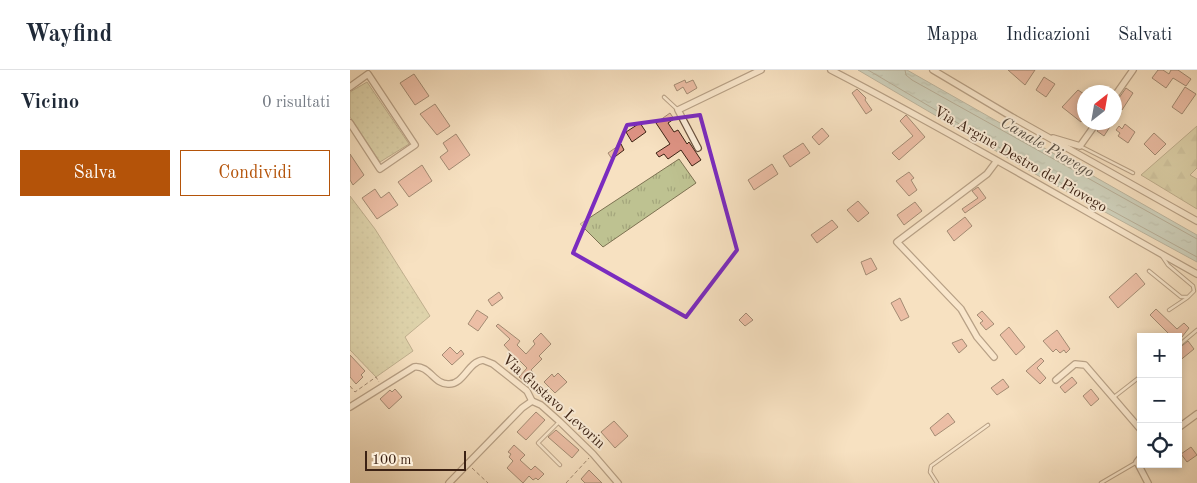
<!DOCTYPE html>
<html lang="it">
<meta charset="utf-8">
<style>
:root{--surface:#fff;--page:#f6f6f7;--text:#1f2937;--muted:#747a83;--line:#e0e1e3;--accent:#b45309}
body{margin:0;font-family:"Old Standard TT",serif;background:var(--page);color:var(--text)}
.controls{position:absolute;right:15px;bottom:15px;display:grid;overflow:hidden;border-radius:0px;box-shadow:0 2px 8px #0003}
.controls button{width:45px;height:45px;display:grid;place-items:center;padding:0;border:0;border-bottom:1px solid var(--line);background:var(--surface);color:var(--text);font:25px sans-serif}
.compass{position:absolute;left:727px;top:15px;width:45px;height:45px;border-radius:50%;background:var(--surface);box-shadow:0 2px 8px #0003;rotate:31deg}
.scale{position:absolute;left:15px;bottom:12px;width:101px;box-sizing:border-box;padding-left:5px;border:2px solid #3c2214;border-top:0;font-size:14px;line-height:18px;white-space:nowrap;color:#3c2214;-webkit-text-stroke:4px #faecd7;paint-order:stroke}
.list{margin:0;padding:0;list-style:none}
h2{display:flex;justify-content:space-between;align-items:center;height:65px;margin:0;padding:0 20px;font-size:21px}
h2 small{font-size:16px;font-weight:400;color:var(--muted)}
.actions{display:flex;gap:10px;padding:15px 20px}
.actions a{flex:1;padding:11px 0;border:1px solid var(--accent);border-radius:0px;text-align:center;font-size:18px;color:var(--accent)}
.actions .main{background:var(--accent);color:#fff}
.icon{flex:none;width:28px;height:28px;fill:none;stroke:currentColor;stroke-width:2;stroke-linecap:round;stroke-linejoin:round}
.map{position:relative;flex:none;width:847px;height:413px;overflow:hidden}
header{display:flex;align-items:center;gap:30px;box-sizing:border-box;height:70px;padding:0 25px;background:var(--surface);border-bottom:1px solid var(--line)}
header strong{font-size:24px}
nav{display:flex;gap:28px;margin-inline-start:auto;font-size:18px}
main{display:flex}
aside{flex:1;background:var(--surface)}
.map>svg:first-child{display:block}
</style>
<header>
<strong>Wayfind</strong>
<nav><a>Mappa</a><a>Indicazioni</a><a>Salvati</a></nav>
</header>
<main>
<aside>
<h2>Vicino<small>0 risultati</small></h2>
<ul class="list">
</ul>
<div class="actions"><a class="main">Salva</a><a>Condividi</a></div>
</aside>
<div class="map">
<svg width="847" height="413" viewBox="0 0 847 413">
<defs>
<pattern id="grass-tufts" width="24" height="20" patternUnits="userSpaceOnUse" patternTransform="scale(1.25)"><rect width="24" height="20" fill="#bec291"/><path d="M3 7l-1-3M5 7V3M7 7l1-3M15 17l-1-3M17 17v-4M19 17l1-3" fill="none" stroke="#a4a67c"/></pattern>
<pattern id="forest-firs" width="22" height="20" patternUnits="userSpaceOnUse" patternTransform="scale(1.25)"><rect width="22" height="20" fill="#bec291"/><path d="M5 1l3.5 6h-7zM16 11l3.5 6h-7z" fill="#a4a67c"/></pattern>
<pattern id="park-dots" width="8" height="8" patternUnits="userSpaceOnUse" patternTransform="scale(1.25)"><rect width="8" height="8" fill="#bec291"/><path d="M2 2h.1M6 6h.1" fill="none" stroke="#a4a67c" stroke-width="1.8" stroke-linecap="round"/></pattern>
<pattern id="water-ripples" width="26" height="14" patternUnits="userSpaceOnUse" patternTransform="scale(1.25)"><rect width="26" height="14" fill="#9dbdb6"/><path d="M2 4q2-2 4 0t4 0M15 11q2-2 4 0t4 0" fill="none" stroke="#819993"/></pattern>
</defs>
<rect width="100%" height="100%" fill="#f7e1c1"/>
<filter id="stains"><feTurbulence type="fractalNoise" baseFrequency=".004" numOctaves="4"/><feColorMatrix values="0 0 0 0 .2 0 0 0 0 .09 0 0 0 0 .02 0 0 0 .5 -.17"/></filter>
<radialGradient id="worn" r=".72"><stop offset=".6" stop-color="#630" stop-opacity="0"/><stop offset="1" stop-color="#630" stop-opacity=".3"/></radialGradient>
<!-- grass -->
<polygon fill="url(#grass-tufts)" stroke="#7d7252" points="329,89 346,113 253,177 230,154"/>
<!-- forest -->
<polygon fill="url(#forest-firs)" stroke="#7d7252" points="847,56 847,98 840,105 847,109 847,139 791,105"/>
<!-- park -->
<g fill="url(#park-dots)" stroke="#7d7252">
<polygon points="17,12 59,74 30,92 0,47 0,22"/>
<polygon points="0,126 25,159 80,246 55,267 63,281 26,307 0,280"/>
</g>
<!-- water -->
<polygon fill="url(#water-ripples)" stroke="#767f75" points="508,0 557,0 847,165 847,192 687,105"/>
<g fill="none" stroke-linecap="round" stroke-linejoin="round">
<!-- shore -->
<g stroke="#6c7065" stroke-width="1">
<polyline points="518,0 689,101 847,187"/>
<polyline points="555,0 556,5 562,10 847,169"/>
</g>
</g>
<!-- building -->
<g fill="#de9384" stroke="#3c2214">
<polygon points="658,0 685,0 675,15"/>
<polygon points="808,0 813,0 819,4 821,0 828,0 841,9 836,16 823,8 816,18 802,8"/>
<polygon points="64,4 79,26 65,35 50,13"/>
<polygon points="694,7 705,14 696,27 686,20"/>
<polygon points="335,10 336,13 343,10 347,18 337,24 333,17 327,21 324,15"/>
<polygon points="835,17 846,24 832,44 822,37"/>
<polygon points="776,18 783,23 772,40 764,35"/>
<polygon points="507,19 516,28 515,30 522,40 516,44 502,23"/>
<polygon points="728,20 734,24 734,29 729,36 734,40 734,47 731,52 712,37"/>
<polygon points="85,34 100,56 87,65 70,44"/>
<polygon points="320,43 324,49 318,53 324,62 328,60 337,74 339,72 351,90 342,96 331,80 318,89 314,84 309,87 306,83 320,74 306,53"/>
<polygon points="556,45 575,67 549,90 542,83 563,66 550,51"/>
<polygon points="752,52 763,52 754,66 747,61"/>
<polygon points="290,53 296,62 282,72 276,62"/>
<polygon points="775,54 785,62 778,73 768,66 770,63 766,60 769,56 772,59"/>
<polygon points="472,58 479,66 469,75 462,67"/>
<polygon points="804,63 816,74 805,85 794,74"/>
<polygon points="106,64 120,85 99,100 90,87 98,81 93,73"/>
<polygon points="453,73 460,83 440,97 433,86"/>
<polygon points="271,74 274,80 262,89 258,83"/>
<polygon points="0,84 14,105 3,115 0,110"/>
<polygon points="422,94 428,104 404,120 398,110"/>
<polygon points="72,95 82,111 59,127 48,112"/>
<polygon points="559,102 564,108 561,110 567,120 559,126 546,111"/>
<polygon points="628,117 636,128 615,143 612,139 628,128 622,121"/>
<polygon points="25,119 31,128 39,122 48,135 27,149 12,128"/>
<polygon points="508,131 519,143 508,152 497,140"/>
<polygon points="565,132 572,141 554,155 547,145"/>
<polygon points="615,147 622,156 604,171 597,161"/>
<polygon points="482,150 488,157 467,173 461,165"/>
<polygon points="521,188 527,199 516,205 511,192"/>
<polygon points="786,203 795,214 768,238 759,227"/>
<polygon points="149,222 153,228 142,236 138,230"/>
<polygon points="550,228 559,247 551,251 541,233"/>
<polygon points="806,239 827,259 834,253 839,258 828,272 828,267 822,267 800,245"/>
<polygon points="127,240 138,247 128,261 118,254"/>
<polygon points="632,241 644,254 636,260 630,253 633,251 627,245"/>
<polygon points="396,243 403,250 395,256 389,250"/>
<polygon points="148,254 170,271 167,275 176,284 185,274 183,271 191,263 201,274 189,286 192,289 181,300 183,302 175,312 169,307 177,298 169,290 165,295 160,290 164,286 154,275 160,269 146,256"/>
<polygon points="659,257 675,277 666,285 650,265"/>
<polygon points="707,260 720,279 716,283 714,280 710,283 706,279 703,282 693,271"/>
<polygon points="612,269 617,276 609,283 602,273"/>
<polygon points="838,271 844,279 828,292 828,279"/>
<polygon points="100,277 107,284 111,280 114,284 102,295 92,285"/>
<polygon points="0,285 15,301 11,305 13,307 6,314 0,307"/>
<polygon points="691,288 694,291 687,298 696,308 690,314 676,301"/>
<polygon points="208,303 217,312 205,323 194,312 202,304 204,307"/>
<polygon points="722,307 727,313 715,323 710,317"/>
<polygon points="653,309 659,317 647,325 641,318"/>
<polygon points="45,319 52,327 39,339 30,329 40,320 42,322"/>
<polygon points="741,319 749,329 741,336 733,326"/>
<polygon points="186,342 195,350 176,370 167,362"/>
<polygon points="598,343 605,352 585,366 580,358"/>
<polygon points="264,351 278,366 265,378 251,362"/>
<polygon points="206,360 229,380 222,388 198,367"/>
<polygon points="164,375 175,385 170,390 181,400 185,396 194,404 188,410 186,408 183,410 179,406 173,413 157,398 163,391 159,387 161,384 158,382"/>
<polygon points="841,377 847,385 837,392 831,384"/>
<polygon points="239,400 252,413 235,413 231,409"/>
</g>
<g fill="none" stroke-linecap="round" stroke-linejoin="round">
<!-- lane casing -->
<g stroke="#6b523f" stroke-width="4.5">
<g id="lane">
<polyline points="314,27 328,40"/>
<polyline points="730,76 783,103"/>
<polyline points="799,201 831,227 838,227 844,221 843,216 818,195 812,186"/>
<polyline points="819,240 837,228"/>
<polyline points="828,276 847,260"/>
<polyline points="764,327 791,306"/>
<polyline points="209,352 188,373 210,395"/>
<polyline points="587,413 580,402 581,396 638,355"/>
<polyline points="751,413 787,392"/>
</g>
</g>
<!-- street casing -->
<g stroke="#6b523f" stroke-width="8">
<g id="street">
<path d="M481 0C605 64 725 136 847 204"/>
<polyline points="583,0 662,47 847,151"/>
<polyline points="0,17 18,4 65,75 30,99 0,53"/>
<polyline points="764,27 783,0"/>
<polyline points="703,68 730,76 747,52"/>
<polyline points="348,78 328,40 411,0"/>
<polyline points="644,287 627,267 611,239 547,172 637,104 646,92"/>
<polyline points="706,310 725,294 735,295 791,360"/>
<path d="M0 337 64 297C80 295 84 315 99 314 114 314 118 292 133 290L143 294 177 321 182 331 191 335 209 351 243 384 268 413"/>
<polyline points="828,358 847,344"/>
<polyline points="791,387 787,392 798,413"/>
<polyline points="99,413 172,338 182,331"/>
</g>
</g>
<!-- path -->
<g stroke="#3c2214" stroke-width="1" stroke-dasharray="4 2.5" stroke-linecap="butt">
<polyline points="0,316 5,322 26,307 29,312"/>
<polyline points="122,398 138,413"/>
<polyline points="216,413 239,388"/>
</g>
<!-- lane -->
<use href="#lane" stroke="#faecd7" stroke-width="2.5"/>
<!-- street -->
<use href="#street" stroke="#faecd7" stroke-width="5.5"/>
</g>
<!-- marked area -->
<path d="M0 0H847V413H0ZM350 45 387 180 336 247 223 183 277 55Z" fill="#f7e1c1" fill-opacity=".55" fill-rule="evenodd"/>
<path fill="none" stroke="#7b2cbf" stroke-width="4" stroke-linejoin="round" d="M350 45 387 180 336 247 223 183 277 55Z"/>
<g text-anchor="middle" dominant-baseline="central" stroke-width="4" stroke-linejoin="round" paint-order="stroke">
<!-- street labels -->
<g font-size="15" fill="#3c2214" stroke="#faecd7">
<text transform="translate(670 90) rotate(30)">Via Argine Destro del Piovego</text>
<text transform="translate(203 332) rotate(42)">Via Gustavo Levorin</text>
</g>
<!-- water labels -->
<g font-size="16" font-style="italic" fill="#595045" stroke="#faecd7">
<text transform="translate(697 78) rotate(30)">Canale Piovego</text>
</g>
</g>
<rect width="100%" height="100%" filter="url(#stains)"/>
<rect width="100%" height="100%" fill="url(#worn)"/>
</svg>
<div class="controls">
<button>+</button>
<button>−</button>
<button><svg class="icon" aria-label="locate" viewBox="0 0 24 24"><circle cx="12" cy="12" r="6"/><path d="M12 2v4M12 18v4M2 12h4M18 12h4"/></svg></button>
</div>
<svg class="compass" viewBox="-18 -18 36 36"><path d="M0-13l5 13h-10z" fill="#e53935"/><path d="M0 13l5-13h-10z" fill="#747a83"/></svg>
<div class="scale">100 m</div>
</div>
</main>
